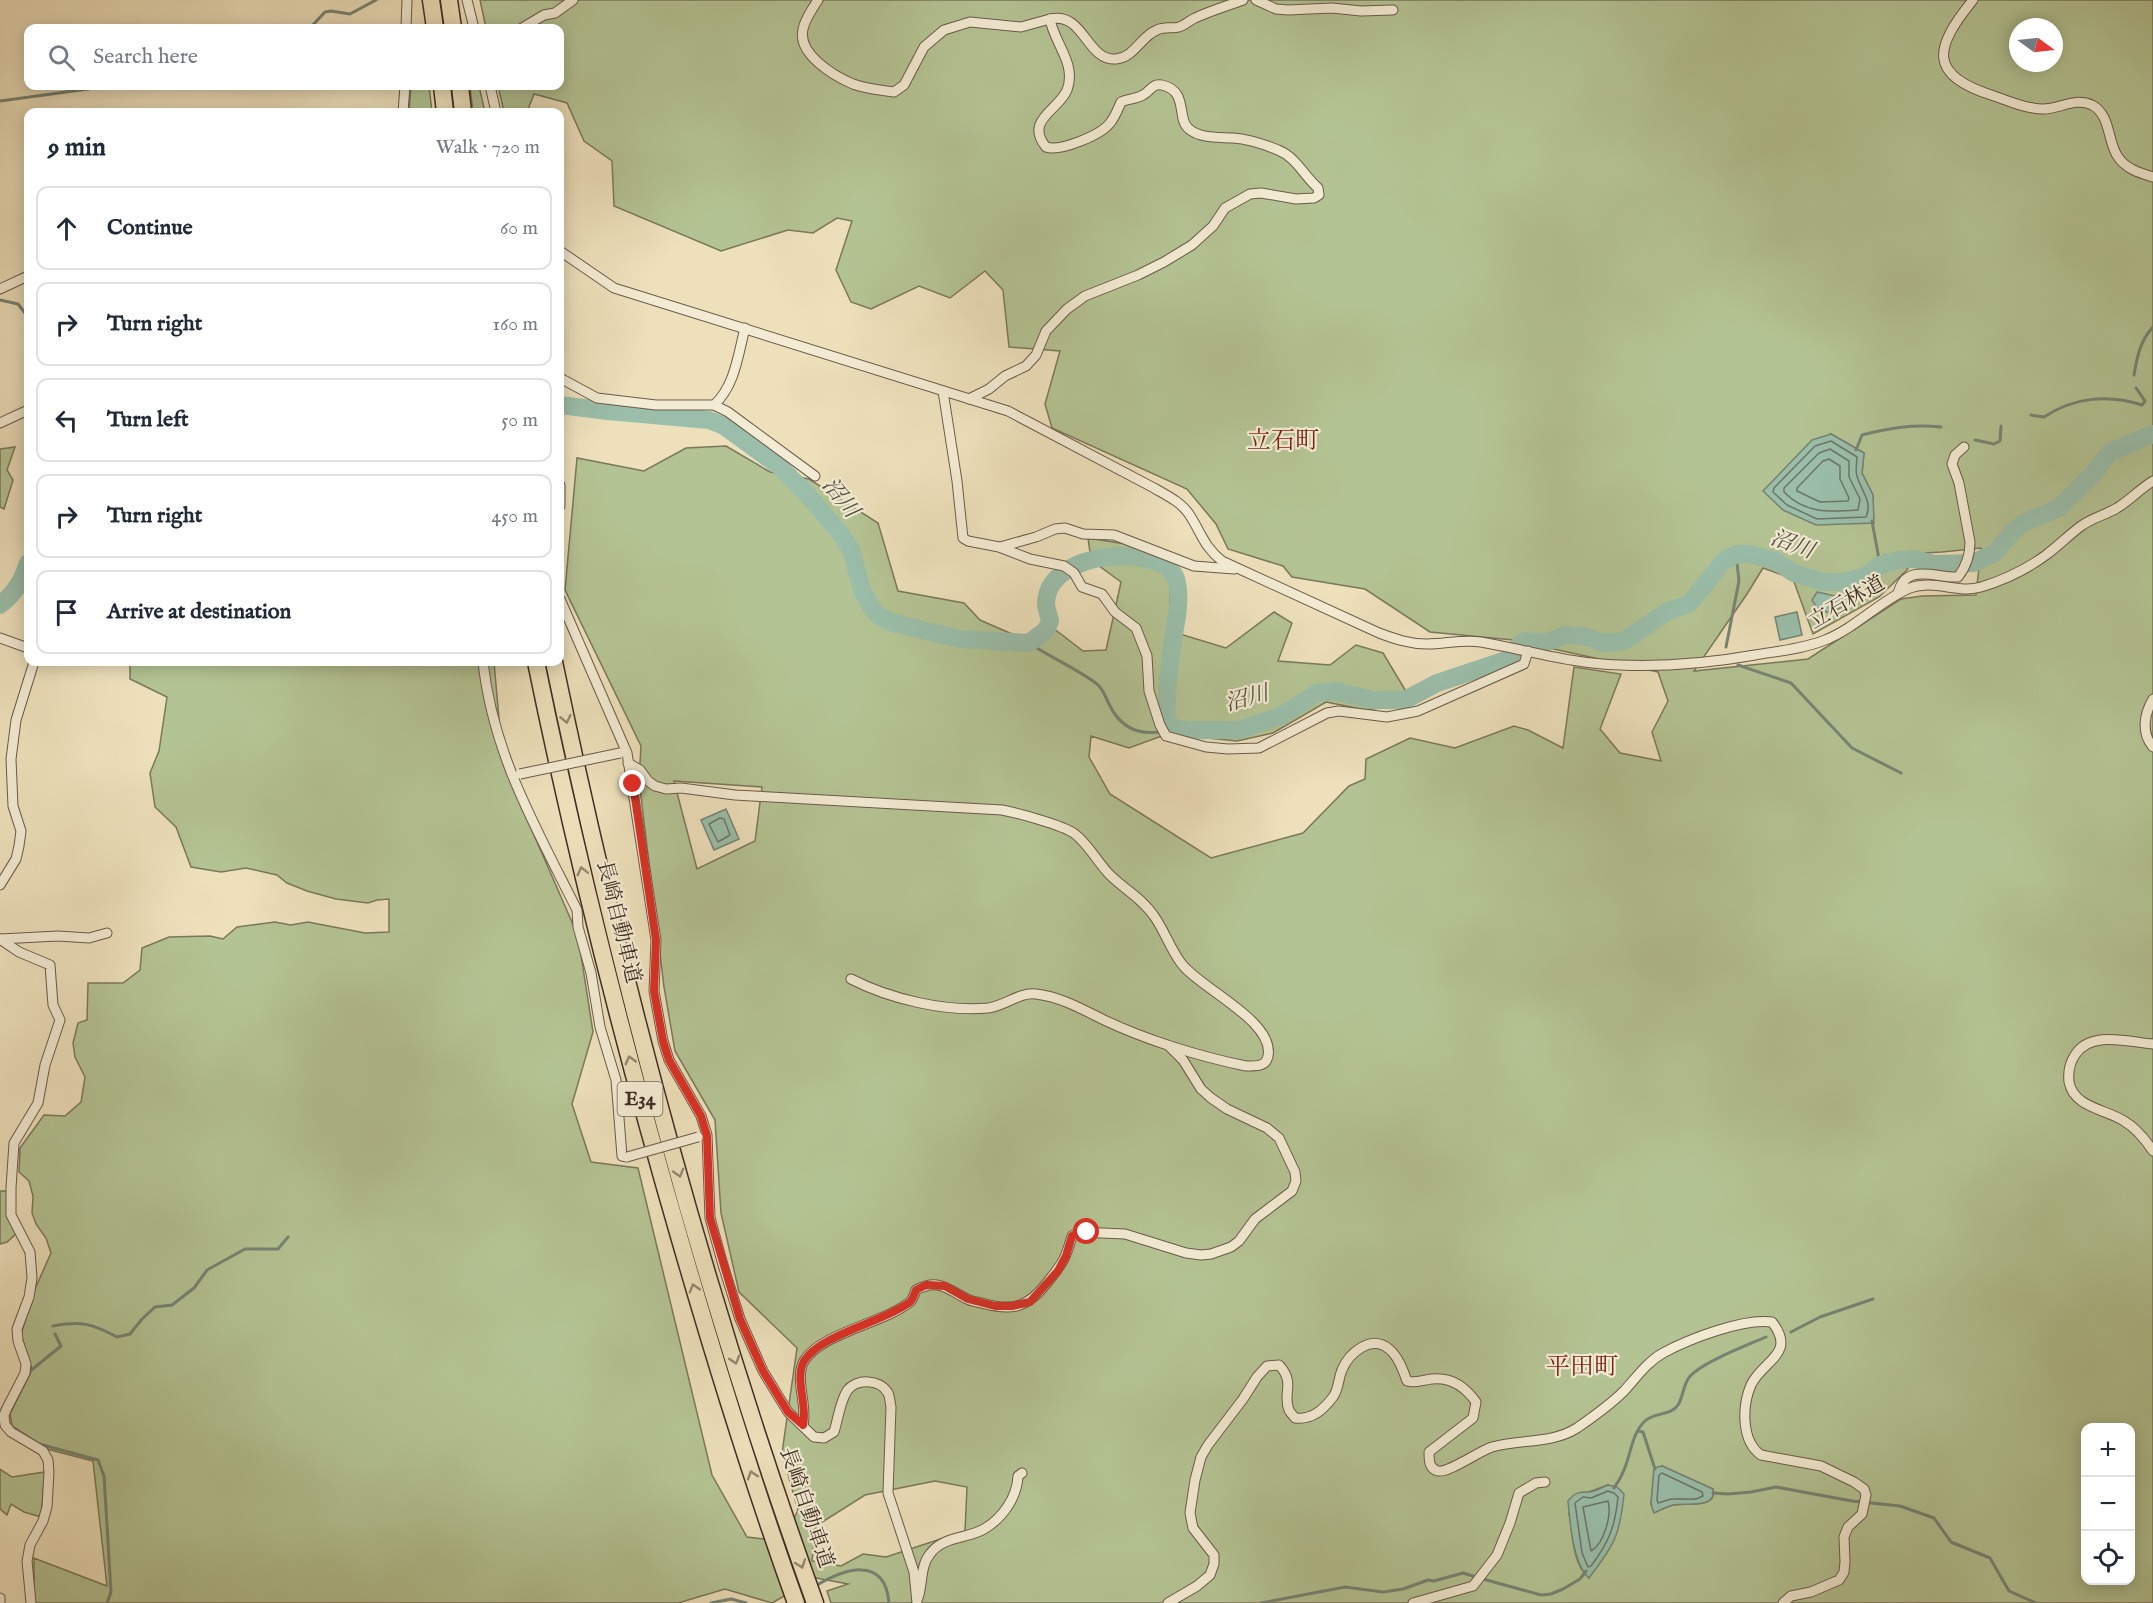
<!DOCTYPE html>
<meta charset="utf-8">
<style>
:root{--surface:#fff;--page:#f6f6f7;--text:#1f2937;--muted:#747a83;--line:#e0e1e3}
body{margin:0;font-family:"IM FELL English","Noto Serif JP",serif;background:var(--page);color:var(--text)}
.controls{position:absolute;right:18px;bottom:18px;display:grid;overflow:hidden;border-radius:12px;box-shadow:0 3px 15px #0003}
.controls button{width:54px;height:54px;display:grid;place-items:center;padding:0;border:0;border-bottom:2px solid var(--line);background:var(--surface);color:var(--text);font:30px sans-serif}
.compass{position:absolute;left:2009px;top:18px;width:54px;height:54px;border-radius:50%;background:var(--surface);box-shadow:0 3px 15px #0003;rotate:105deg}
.stop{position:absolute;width:18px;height:18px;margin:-14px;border:4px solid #d93025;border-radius:50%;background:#fff}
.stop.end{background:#d93025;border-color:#fff;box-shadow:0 2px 6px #0008}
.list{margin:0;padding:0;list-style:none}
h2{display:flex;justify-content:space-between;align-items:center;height:78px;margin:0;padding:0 24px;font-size:26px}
h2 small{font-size:20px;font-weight:400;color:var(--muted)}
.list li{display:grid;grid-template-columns:39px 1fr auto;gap:18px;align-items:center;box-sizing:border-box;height:84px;margin:0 12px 12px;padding:0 12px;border:2px solid var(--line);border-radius:12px}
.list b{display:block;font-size:22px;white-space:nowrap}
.list em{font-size:20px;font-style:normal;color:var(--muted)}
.icon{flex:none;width:33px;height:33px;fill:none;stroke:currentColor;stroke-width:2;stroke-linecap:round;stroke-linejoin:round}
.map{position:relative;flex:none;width:2153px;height:1603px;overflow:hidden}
.search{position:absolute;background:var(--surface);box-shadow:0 3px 15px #0003;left:24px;top:24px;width:540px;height:66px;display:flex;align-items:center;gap:15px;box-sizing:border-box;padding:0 21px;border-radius:12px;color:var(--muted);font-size:22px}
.panel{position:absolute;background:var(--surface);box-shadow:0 3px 15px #0003;left:24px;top:108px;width:540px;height:558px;border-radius:12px}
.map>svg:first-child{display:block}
</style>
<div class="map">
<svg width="2153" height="1603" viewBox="0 0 2153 1603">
<rect width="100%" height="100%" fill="#ede0bb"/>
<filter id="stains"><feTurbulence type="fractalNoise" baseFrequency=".00333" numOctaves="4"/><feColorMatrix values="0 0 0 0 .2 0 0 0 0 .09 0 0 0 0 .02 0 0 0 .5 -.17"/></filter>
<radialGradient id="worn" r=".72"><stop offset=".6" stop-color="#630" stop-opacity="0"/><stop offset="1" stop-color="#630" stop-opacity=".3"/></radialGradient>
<!-- green -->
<g fill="#b4c393" stroke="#7a785c" stroke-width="1.5" fill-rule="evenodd">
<path d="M480 0H2153V1603H831L827 1591 848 1584 816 1578 772 1603 725 1589 678 1603H34V1558L107 1586 93 1461 47 1449 12 1426 10 1414 32 1370 21 1334 35 1289 51 1253 46 1238 36 1224 32 1213 33 1196 29 1181 19 1172 20 1148 44 1115 65 1116 81 1102 85 1077 75 1057 73 1043 78 1023 87 1020 88 983H123L140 970 142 948 169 937 210 936 223 939 237 927 275 922 291 925 308 922 365 933 389 932V899L377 900 368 903 336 899 307 891 287 883 277 875 246 868 221 872 191 867 176 827 155 807 150 773 159 751 167 697 130 679V662H494L503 764 578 936 593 1032 572 1104 591 1162 638 1168 712 1475 747 1537 783 1541 798 1510 782 1453 797 1348 739 1292 721 1213 715 1120 675 1051 664 987 639 780 641 746 565 590 577 458 644 471 686 448 726 446 770 472 809 479 878 523 898 591 964 603 980 620 1019 637 1053 628 1083 651 1106 650 1121 582 1091 560 1088 538 1132 545 1170 559V631L1226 648 1274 612 1292 623 1278 661 1330 665 1356 645 1383 653 1413 703 1366 710 1326 702 1273 733 1237 741 1167 734 1129 748 1091 736 1089 757 1110 794 1211 858 1303 833 1349 786 1365 779 1366 759 1410 738 1455 748 1514 726 1528 730 1563 748 1574 667 1621 674 1600 729 1620 753 1661 761 1652 732 1668 701 1658 672 1513 640 1430 632 1365 589 1292 577 1283 566 1228 549 1216 524 1187 489 1052 428 1045 404 1060 351 1009 347 1003 290 985 271 950 298 919 286 871 309 851 302 836 270 852 221 837 218 813 233 788 230 721 251 614 206 612 161 584 141 567 103 534 94 527 112H504L498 86H560V28H486ZM2018 27H2054V63H2018ZM1831 434 1864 453 1862 473 1873 495V523ZM1981 548 1976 595 1922 596 1901 599 1808 659 1694 671 1747 594 1763 568 1793 579 1813 634 1879 597 1908 569 1885 555 1942 552ZM674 781 762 787 755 841 697 869ZM2086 1428H2130V1580H2086ZM1662 1466 1713 1489C1718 1510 1684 1502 1673 1505 1667 1507 1660 1510 1654 1512L1651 1504 1654 1473ZM935 1481 967 1487 965 1531 886 1557 863 1554 841 1566 812 1561 816 1526 865 1495ZM1608 1485 1589 1578C1572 1564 1573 1534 1569 1513L1589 1492Z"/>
<polygon points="411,86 429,86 432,112 409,112"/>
<polygon points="470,86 479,86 485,112 473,112"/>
<polygon points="15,447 7,470 13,480 4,509 0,507 0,449"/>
<polygon points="0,1191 7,1191 17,1233 7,1242 0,1244"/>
<polygon points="0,1469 12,1477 45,1472 41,1517 24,1512 11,1504 7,1515 0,1509"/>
</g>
<!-- water -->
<g fill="#9abeaa" stroke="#768474" stroke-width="1.5">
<polygon points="1831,434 1864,453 1862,473 1873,495 1874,523 1816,525 1783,510 1763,491 1812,440"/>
<polygon points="1817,592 1835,596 1858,592 1859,599 1830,613 1818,609 1812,600"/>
<polygon points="1797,612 1802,635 1780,640 1775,617"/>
<polygon points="726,809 739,839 714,850 701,820"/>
<path d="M1662 1466 1713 1489C1717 1510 1685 1502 1673 1505 1666 1507 1660 1510 1654 1513L1651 1504 1654 1468Z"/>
<path d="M1608 1485 1617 1487 1624 1494C1620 1536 1614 1545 1589 1578 1573 1564 1570 1523 1568 1501 1575 1492 1579 1492 1589 1492 1595 1492 1603 1487 1608 1485Z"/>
</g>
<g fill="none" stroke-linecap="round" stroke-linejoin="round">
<!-- shore -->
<g stroke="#6c7667" stroke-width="1.5">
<path d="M1831 441 1857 457C1857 463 1855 470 1857 476 1861 491 1873 501 1866 517L1817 519 1787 505 1773 492 1774 488 1815 446Z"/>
<path d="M1830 449 1849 461V477L1860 499 1858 510C1830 512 1805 514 1784 492V488L1819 453Z"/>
<polygon points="1829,459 1840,466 1840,479 1849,498 1848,501 1820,502 1797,491 1797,488 1823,461"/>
<polygon points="720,818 724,819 730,835 718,842 709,824"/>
<polygon points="1662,1473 1702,1492 1703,1496 1696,1499 1671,1499 1658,1503 1657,1500 1659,1475"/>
<path d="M1608 1491 1614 1493 1618 1497C1615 1527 1609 1542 1591 1566L1588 1567 1582 1553 1575 1503 1583 1497 1591 1498Z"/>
<path d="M1608 1501C1612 1515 1604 1544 1591 1551L1583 1507Z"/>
</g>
<!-- stream -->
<g stroke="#768474" stroke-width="3">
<polyline points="310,28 325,12 331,11 350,14 376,0"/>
<polyline points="0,101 110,86"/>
<polyline points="0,300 18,304 28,317"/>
<path d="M2134 375C2137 357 2140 341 2153 327"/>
<path d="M2031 415 2044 417C2074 397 2109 394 2142 405L2145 401 2136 388"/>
<polyline points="1975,440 1994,444 2000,441 2001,426"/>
<path d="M1856 450 1862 435C1889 428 1913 424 1941 427"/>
<polyline points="1872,521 1880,565"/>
<path d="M1029 643C1051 658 1076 668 1097 684 1103 689 1106 698 1109 704 1119 725 1135 735 1158 732"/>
<polyline points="1726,647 1739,581 1736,554"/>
<polyline points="1738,665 1791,683 1852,748 1901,773"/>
<path d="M53 1326C81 1321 91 1323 117 1337L130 1334 142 1319 155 1307 172 1305 194 1288 207 1270 245 1249H278L288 1237"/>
<polyline points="1791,1332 1820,1317 1873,1299"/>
<polyline points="29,1372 61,1346 55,1334"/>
<polyline points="1638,1431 1643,1432 1655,1469"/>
<polyline points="39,1444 98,1460 104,1476 111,1592 107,1603"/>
<path d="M1614 1488C1617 1483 1621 1478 1623 1472 1631 1456 1631 1434 1645 1421 1654 1412 1671 1416 1678 1405 1683 1397 1683 1387 1688 1379 1697 1364 1748 1345 1766 1337"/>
<polyline points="1713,1493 1728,1494 1751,1492 1776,1487 1852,1501 1900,1506 1934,1518 1951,1542 1990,1558 2009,1591 2036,1603"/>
<polyline points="1483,1579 1541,1595 1551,1594 1563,1589 1580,1579 1586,1571"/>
<path d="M814 1587C843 1569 885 1554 889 1603"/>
<polyline points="711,1603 731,1599 746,1603"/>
<polyline points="1261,1603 1345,1587 1383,1592 1403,1589 1428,1580 1434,1581 1463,1573 1476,1577"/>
</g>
<!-- river -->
<g stroke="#9abeaa" stroke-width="18">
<path d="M560 405 608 411 709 420 724 426 779 466 806 493 840 533 851 550 862 590 871 607 879 616 893 623 960 639 1029 643 1046 630 1050 621C1049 615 1046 609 1046 603 1048 548 1165 543 1176 579 1181 596 1177 617 1174 634 1170 664 1165 694 1167 725L1181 730H1239L1281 716 1317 693 1335 691 1373 700H1405L1437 683 1509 659 1519 645 1526 641 1545 643 1565 635 1584 636 1604 643 1624 641 1668 611 1689 604 1723 562 1736 554H1750L1776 561 1794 573 1823 582H1842L1864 577 1880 565 1899 560 1915 559 1934 564 1973 563 1995 553 2012 532 2023 523 2059 508 2093 474 2110 452 2153 434"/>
<path d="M0 605C15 593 22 581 28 563"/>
</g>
<!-- minor casing -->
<g stroke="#6a5a4a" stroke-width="11">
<g id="minor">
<polyline points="467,0 474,28"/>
<path d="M818 0C812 9 805 19 803 29 797 54 834 76 853 84 866 89 881 90 894 92L904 85 924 47 944 30 970 22 1021 27 1050 19"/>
<polyline points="1256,0 1276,9 1288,10 1332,8 1361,11 1393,10"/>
<path d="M1973 0C1934 48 1927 75 1994 96 2009 101 2026 109 2043 109 2060 109 2075 97 2092 105 2111 115 2107 141 2118 157 2126 169 2140 173 2153 177"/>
<polyline points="406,28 407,0"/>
<polyline points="522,28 544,15 555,13 573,0"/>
<polyline points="490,86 496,112"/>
<polyline points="403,112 405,86"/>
<path d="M560 251 614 288 1008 411 1154 488C1166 495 1181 502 1189 514 1201 532 1204 547 1222 561L1379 633C1395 639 1409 644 1427 644 1445 644 1463 639 1481 642 1527 650 1573 664 1619 665 1665 667 1710 663 1755 655 1778 651 1803 649 1825 640 1856 628 1882 599 1910 588 1934 579 1958 594 1981 587 2004 580 2027 569 2046 555 2058 546 2069 535 2081 526 2092 518 2105 515 2117 508 2130 500 2140 489 2153 481"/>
<polyline points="0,289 28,276"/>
<path d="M560 378 597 398 656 405H714C735 386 738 355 745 328"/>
<polyline points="943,391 957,481 963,538 968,541 999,547 1030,559 1064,566 1074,573 1082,587 1102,594 1115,612 1136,628 1147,656 1149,691 1160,725 1166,736 1206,747 1228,749 1259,748 1327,713 1339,711 1387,717 1418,711 1524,664 1528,651"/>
<path d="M969 399 989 389 1005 376 1026 366 1036 355 1046 331 1067 309 1085 296 1138 275 1164 262 1192 245 1213 226 1225 208 1250 194 1261 193 1296 199 1314 198 1319 195 1318 188C1304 176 1296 157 1278 150 1266 145 1247 139 1233 138 1219 137 1201 139 1189 129 1176 119 1189 91 1162 85 1152 83 1151 91 1143 95 1136 99 1128 99 1121 102 1118 109 1115 117 1110 123 1101 135 1060 152 1046 147 1024 120 1059 110 1067 90 1077 64 1054 43 1050 19 1084 11 1086 61 1116 59 1135 57 1141 36 1157 30 1164 26 1172 29 1179 27 1185 25 1190 20 1195 18 1210 11 1227 6 1243 0"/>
<polyline points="714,405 728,412 815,476"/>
<polyline points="0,423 28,410"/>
<polyline points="560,485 560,506"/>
<polyline points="1000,547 1036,537 1055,529 1065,528 1083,534 1114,535 1194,566 1234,569"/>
<path d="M1898 594C1905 562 1935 578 1958 577 1966 567 1970 554 1970 542L1959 483 1952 464 1955 455 1964 447"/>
<path d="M560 599 627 753 656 940 654 991 663 1041 669 1060 701 1116 707 1135 710 1218 723 1265 740 1319 763 1371 788 1412 814 1437 824 1438 834 1432C838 1419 840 1402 847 1391 856 1378 880 1379 888 1393 890 1397 890 1403 891 1407L888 1493 914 1572 917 1603"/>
<polyline points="0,638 28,648"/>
<path d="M483 662C493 754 536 828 577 910L578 927 591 973 600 1027 616 1080 622 1156 627 1157"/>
<path d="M2153 699C2144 714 2141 733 2153 747"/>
<path d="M628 763 640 770 648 781 655 786 666 789 681 788 735 795 1002 810C1017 813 1063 825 1075 834 1089 845 1098 863 1110 875 1124 889 1143 899 1154 916 1164 930 1170 948 1181 963 1199 988 1275 1021 1268 1056 1266 1067 1256 1066 1246 1066 1201 1057 1146 1040 1104 1020 1082 1009 1061 997 1036 994 1019 992 1005 1006 988 1008 945 1012 890 999 851 979"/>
<polyline points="0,885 16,859 19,846 21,831 13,806 11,759 16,720 34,662"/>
<polyline points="0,939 19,952 50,965 53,1005 60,1020 45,1065 38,1103 14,1143 11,1188 11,1215 30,1252 32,1278 29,1297 17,1329 18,1341 26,1364 25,1373 7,1408 4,1415 5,1425 11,1432 43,1451 48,1460 49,1472 47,1507 43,1521 30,1545 27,1561 31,1603"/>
<polyline points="0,939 58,936 89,938 107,933"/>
<path d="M2153 1044C2129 1042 2090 1030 2075 1055 2069 1064 2068 1073 2069 1082 2074 1108 2106 1109 2124 1121 2136 1128 2145 1139 2153 1151"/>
<path d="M803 1425C808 1406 794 1379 804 1361 821 1333 884 1323 910 1302 913 1299 914 1295 916 1290 939 1278 947 1289 967 1299 972 1302 979 1302 985 1304 1013 1311 1028 1307 1046 1284 1062 1264 1065 1261 1072 1236L1079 1232 1125 1234 1186 1253 1201 1255 1211 1254 1231 1247 1239 1241 1255 1219 1292 1191 1296 1181 1295 1172 1279 1138 1267 1128 1227 1109 1211 1098 1201 1089 1183 1060 1170 1047"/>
<polyline points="0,1598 0,1603"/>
<path d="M918 1598C923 1584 920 1566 930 1554 943 1536 967 1539 984 1529 1003 1518 1017 1497 1018 1476L1022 1473"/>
<path d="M1168 1603 1197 1586 1210 1575 1214 1564V1555L1193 1528 1190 1513 1195 1480 1201 1457 1208 1445 1243 1399 1257 1377 1267 1366 1279 1365C1296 1383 1282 1394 1289 1410 1290 1413 1293 1415 1295 1418 1312 1420 1323 1410 1333 1397 1339 1389 1338 1379 1342 1370 1349 1353 1371 1334 1389 1349 1398 1356 1403 1370 1407 1381 1415 1383 1419 1381 1426 1380 1448 1375 1464 1385 1476 1402L1473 1418 1429 1452C1429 1460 1429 1469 1438 1471 1449 1473 1479 1451 1492 1447 1520 1439 1552 1444 1577 1428 1593 1417 1610 1405 1624 1391 1636 1378 1647 1362 1663 1353 1689 1339 1743 1318 1772 1322 1797 1354 1763 1360 1751 1385 1742 1406 1741 1441 1761 1455L1821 1466 1854 1482 1864 1489 1866 1495 1862 1514 1848 1527 1844 1537 1845 1562 1844 1572 1839 1580 1811 1592 1791 1596 1783 1603"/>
<polyline points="1413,1603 1473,1586 1497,1555 1510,1523 1519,1493 1536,1483 1545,1482"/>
</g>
</g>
<!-- motorway casing -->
<g stroke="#3f2d24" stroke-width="19">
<g id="motorway">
<polyline points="431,0 435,28"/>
<polyline points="449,0 453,28"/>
<polyline points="442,86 445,112"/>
<polyline points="460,86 463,112"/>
<path d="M536 662C576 857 625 1051 681 1243 716 1364 753 1484 796 1603"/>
<path d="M554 662C620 980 705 1297 815 1603"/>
</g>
</g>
<!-- minor -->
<use href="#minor" stroke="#f3ebd3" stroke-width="9"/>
<!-- motorway -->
<use href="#motorway" stroke="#ede0bb" stroke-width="16"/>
<!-- minor-bridge casing -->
<g stroke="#6a5a4a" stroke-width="11" stroke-linecap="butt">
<g id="minor-bridge">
<polyline points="520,774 620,753"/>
<polyline points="627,1157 698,1137"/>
</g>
</g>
<!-- minor-bridge -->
<use href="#minor-bridge" stroke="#f3ebd3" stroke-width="9"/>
</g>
<!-- one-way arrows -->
<defs><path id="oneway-chevron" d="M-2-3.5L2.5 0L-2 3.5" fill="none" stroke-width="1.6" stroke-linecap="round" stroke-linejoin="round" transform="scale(1.5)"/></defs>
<g stroke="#968670">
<use href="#oneway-chevron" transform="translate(566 719) rotate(78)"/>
<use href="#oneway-chevron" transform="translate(582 871) rotate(-104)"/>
<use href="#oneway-chevron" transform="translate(630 1060) rotate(-105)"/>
<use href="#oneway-chevron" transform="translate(679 1173) rotate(74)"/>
<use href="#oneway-chevron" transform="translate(694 1288) rotate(-106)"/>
<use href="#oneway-chevron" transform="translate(735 1360) rotate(73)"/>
<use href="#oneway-chevron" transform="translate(752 1475) rotate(-108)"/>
<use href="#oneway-chevron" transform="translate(801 1564) rotate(70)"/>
</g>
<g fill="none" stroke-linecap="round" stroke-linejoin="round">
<!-- route -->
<path stroke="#d93025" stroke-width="8" d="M633 784 656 940 654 991 663 1041 669 1060 701 1116 707 1136 710 1218 740 1319 763 1371 788 1412 803 1425C808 1406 794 1379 804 1361 821 1334 884 1322 910 1302 913 1299 914 1295 916 1290L926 1285 945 1286 968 1299 995 1306H1012L1030 1302 1058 1271 1066 1256 1072 1236 1079 1232H1087"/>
</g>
<g text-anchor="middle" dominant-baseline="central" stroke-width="4.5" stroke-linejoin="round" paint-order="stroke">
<!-- shield labels -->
<rect fill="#f3ebd3" stroke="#756658" stroke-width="1.5" x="617.5" y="1082" width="45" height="34" rx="4.5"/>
<g font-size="20" font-weight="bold" fill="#3f2d24">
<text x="640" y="1099">E34</text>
</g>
<!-- street labels -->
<g font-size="21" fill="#3f2d24" stroke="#f3ebd3">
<text transform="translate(1847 603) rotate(-30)">立石林道</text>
<text transform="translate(618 922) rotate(76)">長崎自動車道</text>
<text transform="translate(806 1508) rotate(71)">長崎自動車道</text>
</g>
<!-- water labels -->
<g font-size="22" font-style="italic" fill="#565146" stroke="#f3ebd3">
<text transform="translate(840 498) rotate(51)">沼川</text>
<text transform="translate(1792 545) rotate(20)">沼川</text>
<text transform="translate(1247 699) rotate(-15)">沼川</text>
</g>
<!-- quarter labels -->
<g font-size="24" fill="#7a1f14" stroke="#f3ebd3">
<text x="1283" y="441">立石町</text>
<text x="1582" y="1367">平田町</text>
</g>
</g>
<rect width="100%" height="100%" filter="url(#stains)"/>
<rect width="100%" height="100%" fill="url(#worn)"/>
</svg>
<div class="controls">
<button>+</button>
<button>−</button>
<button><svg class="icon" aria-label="locate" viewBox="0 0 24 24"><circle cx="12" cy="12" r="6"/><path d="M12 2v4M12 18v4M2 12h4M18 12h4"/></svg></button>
</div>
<svg class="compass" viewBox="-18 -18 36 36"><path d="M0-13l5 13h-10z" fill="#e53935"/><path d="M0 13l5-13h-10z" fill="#747a83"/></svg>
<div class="stop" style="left:1087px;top:1232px"></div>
<div class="stop end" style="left:633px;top:784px"></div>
<div class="search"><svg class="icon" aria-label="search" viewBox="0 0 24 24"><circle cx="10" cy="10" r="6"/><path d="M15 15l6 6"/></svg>Search here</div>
<section class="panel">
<h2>9 min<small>Walk · 720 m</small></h2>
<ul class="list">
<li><svg class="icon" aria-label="ahead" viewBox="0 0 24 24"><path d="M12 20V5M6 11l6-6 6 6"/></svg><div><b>Continue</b></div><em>60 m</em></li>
<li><svg class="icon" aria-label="right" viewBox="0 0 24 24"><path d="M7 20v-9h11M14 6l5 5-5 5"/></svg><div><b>Turn right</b></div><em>160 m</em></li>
<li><svg class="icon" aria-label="left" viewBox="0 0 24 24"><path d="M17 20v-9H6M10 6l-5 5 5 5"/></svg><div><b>Turn left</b></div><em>50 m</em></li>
<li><svg class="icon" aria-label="right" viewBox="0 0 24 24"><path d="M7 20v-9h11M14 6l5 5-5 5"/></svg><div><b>Turn right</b></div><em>450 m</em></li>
<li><svg class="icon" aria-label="arrive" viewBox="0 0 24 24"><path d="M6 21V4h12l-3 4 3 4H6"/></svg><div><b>Arrive at destination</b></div></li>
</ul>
</section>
</div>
